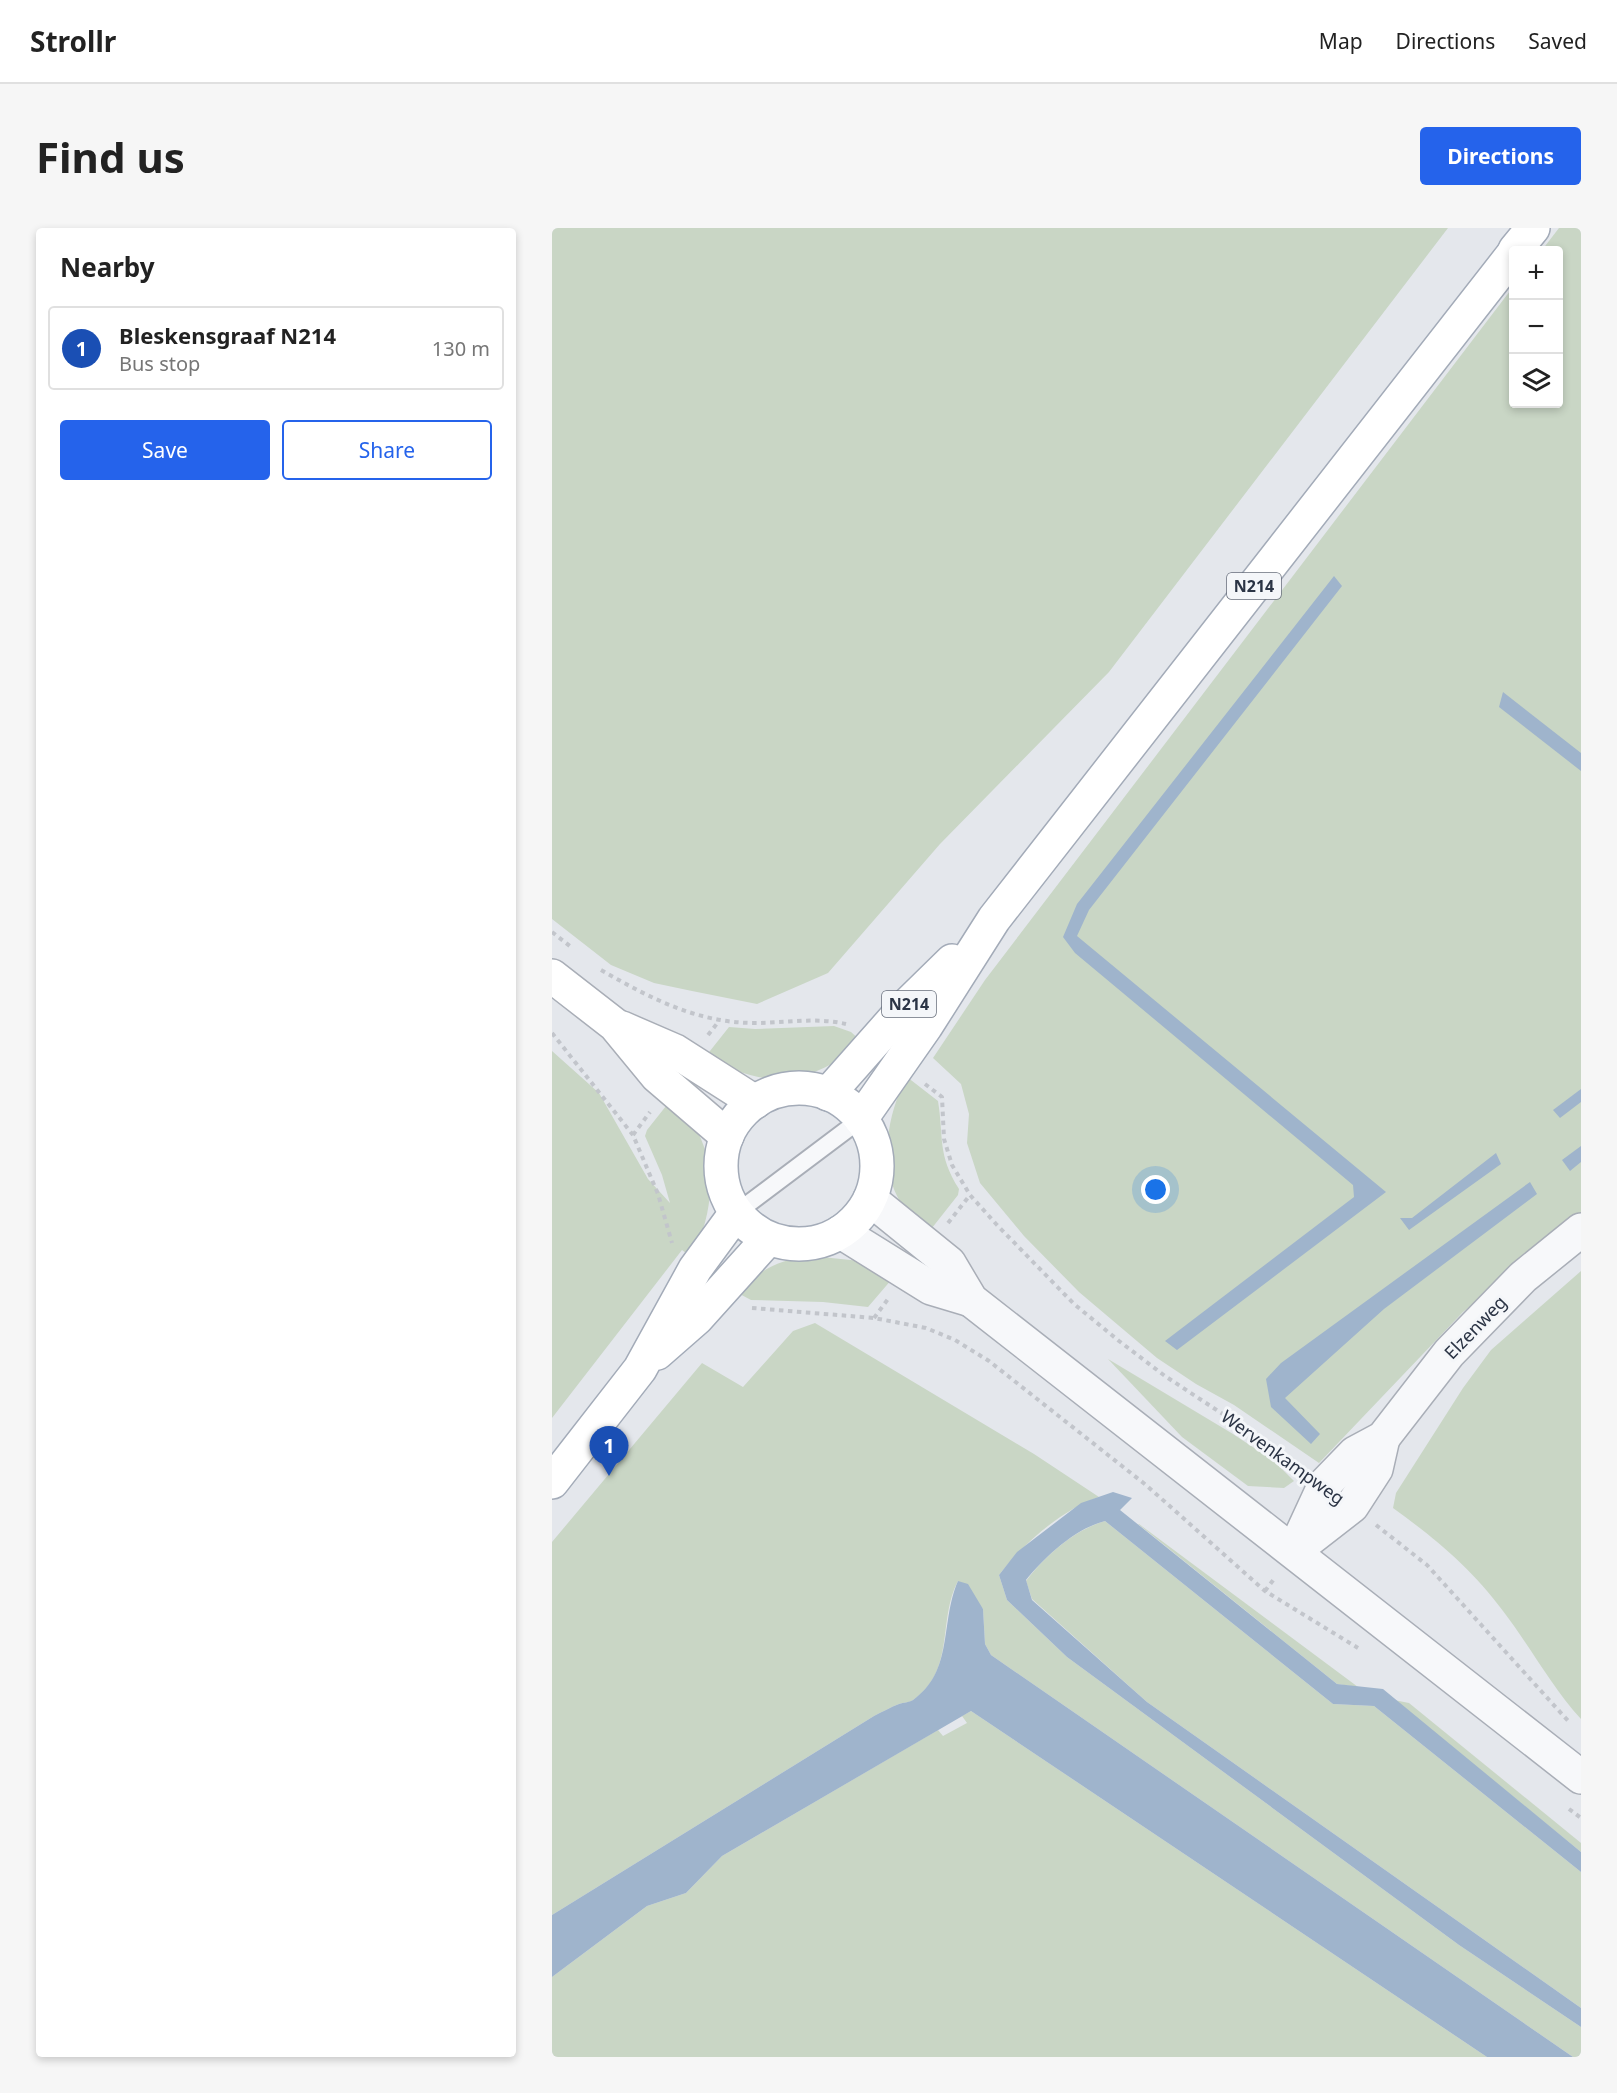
<!DOCTYPE html>
<meta charset="utf-8">
<style>
:root{--surface:#fff;--page:#f6f6f6;--text:#222;--muted:#767676;--line:#e0e0e0;--accent:#2563eb}
body{margin:0;font-family:"Noto Sans",sans-serif;background:var(--page);color:var(--text)}
.controls{position:absolute;right:18px;top:18px;display:grid;overflow:hidden;border-radius:6px;box-shadow:0 3px 9px #0003}
.controls button{width:54px;height:54px;display:grid;place-items:center;padding:0;border:0;border-bottom:2px solid var(--line);background:var(--surface);color:var(--text);font:30px sans-serif}
.you{position:absolute;left:604px;top:962px;width:21px;height:21px;margin:-15px;border:4px solid #fff;border-radius:50%;background:#1a73e8;box-shadow:0 0 0 9px #1a73e833}
.badge{display:grid;place-items:center;width:39px;height:39px;border-radius:50%;background:var(--accent);color:#fff;font-size:20px;font-weight:700}
.pin{position:absolute;translate:-50% -50px;filter:drop-shadow(0 2px 3px #0008)}
.pin::after{content:'';position:absolute;top:32px;width:21px;height:18px;background:inherit;clip-path:polygon(0 0,100% 0,50% 100%)}
.list{margin:0;padding:0;list-style:none}
h2{display:flex;justify-content:space-between;align-items:center;height:78px;margin:0;padding:0 24px;font-size:26px}
h2 small{font-size:20px;font-weight:400;color:var(--muted)}
.list li{display:grid;grid-template-columns:39px 1fr auto;gap:18px;align-items:center;box-sizing:border-box;height:84px;margin:0 12px 12px;padding:0 12px;border:2px solid var(--line);border-radius:6px}
.list b{display:block;font-size:22px;white-space:nowrap}
.list p{margin:0;font-size:20px;white-space:nowrap;color:var(--muted)}
.list em{font-size:20px;font-style:normal;color:var(--muted)}
.actions{display:flex;gap:12px;padding:18px 24px}
.actions a{flex:1;padding:14px 0;border:2px solid var(--accent);border-radius:6px;text-align:center;font-size:21px;color:var(--accent)}
.actions .main{background:var(--accent);color:#fff}
.icon{flex:none;width:33px;height:33px;fill:none;stroke:currentColor;stroke-width:2;stroke-linecap:round;stroke-linejoin:round}
.map{position:relative;flex:none;width:1029px;height:1829px;overflow:hidden;border-radius:6px}
header{display:flex;align-items:center;gap:36px;box-sizing:border-box;height:84px;padding:0 30px;background:var(--surface);border-bottom:2px solid var(--line)}
header strong{font-size:28px}
nav{display:flex;gap:33px;margin-inline-start:auto;font-size:21px}
.intro{display:flex;align-items:center;justify-content:space-between;box-sizing:border-box;height:144px;padding:0 36px}
h1{margin:0;font-size:42px}
.button{padding:15px 27px;border-radius:6px;background:var(--accent);color:#fff;font-size:21px;font-weight:700}
main{display:flex;gap:36px;padding:0 36px}
aside{flex:1;background:var(--surface);border-radius:6px;box-shadow:0 3px 9px #0003}
.map>svg:first-child{display:block}
</style>
<header>
<strong>Strollr</strong>
<nav><a>Map</a><a>Directions</a><a>Saved</a></nav>
</header>
<div class="intro"><h1>Find us</h1><a class="button">Directions</a></div>
<main>
<aside>
<h2>Nearby<small></small></h2>
<ul class="list">
<li><span class="badge" style="background:#1a4fb4">1</span><div><b>Bleskensgraaf N214</b><p>Bus stop</p></div><em>130 m</em></li>
</ul>
<div class="actions"><a class="main">Save</a><a>Share</a></div>
</aside>
<div class="map">
<svg width="1029" height="1829" viewBox="0 0 1029 1829">
<rect width="100%" height="100%" fill="#e4e7ec"/>
<!-- green -->
<g fill="#c9d6c5">
<polygon points="0,0 896,0 557,444 388,616 276,745 205,776 140,763 102,755 59,737 0,691"/>
<polygon points="1007,0 1029,0 1029,989 911,1084 767,1235 682,1177 644,1156 605,1130 527,1064 472,1008 428,955 415,915 417,886 409,856 381,830 433,752 961,59 962,176 1006,176 1006,22 990,22"/>
<path d="M282 798 299 804 310 814C257 859 214 862 154 828L177 799 203 801Z"/>
<path d="M0 823 47 865 96 951 118 975 110 947 93 908 95 902 118 873C125 880 135 887 141 896 167 936 161 990 139 1029L130 1022 0 1190Z"/>
<path d="M355 849 386 873C392 910 385 926 407 961L406 967 376 1005C368 996 357 988 351 978 325 941 335 885 355 849Z"/>
<path d="M260 1028 308 1033 340 1051 316 1079 271 1074 199 1072 184 1064C210 1041 225 1032 260 1028Z"/>
<path d="M1029 1043V1491C999 1458 978 1418 951 1383 918 1339 885 1312 841 1280L844 1265 911 1160 939 1122Z"/>
<path d="M263 1095 482 1226 547 1269C509 1282 471 1316 447 1347L455 1372 515 1429 907 1717 1029 1799V1829H1021L439 1427 433 1416 431 1381 406 1353C385 1393 404 1442 361 1472 357 1475 352 1474 347 1476 339 1479 330 1484 322 1488L0 1687V1314L150 1135 191 1159 241 1103Z"/>
<polygon points="556,1131 681,1206 722,1233 742,1253 732,1260 696,1258 630,1209"/>
<path d="M553 1293 781 1476 822 1478 1029 1644V1780L595 1474 480 1371 474 1353C493 1328 522 1302 553 1293Z"/>
<polygon points="586,1296 587,1296 806,1459 785,1456"/>
<polygon points="842,1472 857,1475 1029,1615 1029,1624"/>
<polygon points="419,1483 935,1829 0,1829 0,1749 95,1678 134,1665 170,1628 386,1502 391,1508 415,1495 410,1488"/>
</g>
<!-- water -->
<g fill="#9fb4cc">
<polygon points="782,348 790,358 537,682 525,708 834,964 625,1122 613,1113 802,969 801,957 523,725 511,709 525,676"/>
<polygon points="951,464 1029,525 1029,543 947,479"/>
<polygon points="1029,861 1029,874 1008,890 1001,882"/>
<polygon points="1029,918 1029,934 1018,943 1010,932"/>
<polygon points="944,925 949,936 857,1002 848,990 860,990"/>
<polygon points="978,954 985,966 832,1081 733,1170 768,1206 759,1216 719,1179 714,1151 729,1135"/>
<path d="M561 1264 580 1270 568 1282 785 1456 831 1461 1029 1624V1644L822 1478 781 1476 553 1293C522 1301 493 1329 474 1352L480 1372 595 1474 1029 1780V1799L907 1717 515 1429 455 1372 447 1347 465 1324 529 1275Z"/>
<path d="M406 1353 416 1356 431 1381 433 1416 439 1427 1021 1829H935L419 1483 170 1628 134 1665 95 1678 0 1749V1687L322 1488C330 1484 339 1479 347 1476 352 1474 356 1475 361 1472 402 1443 388 1394 406 1353Z"/>
</g>
<g fill="none" stroke-linecap="round" stroke-linejoin="round">
<!-- service casing -->
<g stroke="#a9aeb7" stroke-width="20">
<polyline id="service" points="184,985 309,891"/>
</g>
<!-- minor casing -->
<g stroke="#a9aeb7" stroke-width="36">
<g id="minor">
<polyline points="746,1320 800,1278 824,1241 831,1210"/>
<polyline points="742,1323 773,1256 803,1225 831,1210 897,1125 971,1049 1029,1002"/>
</g>
</g>
<!-- tertiary casing -->
<g stroke="#a9aeb7" stroke-width="36">
<g id="tertiary">
<polyline points="318,971 397,1035 419,1072 1029,1549"/>
<polyline points="289,1004 379,1060 419,1072"/>
</g>
</g>
<!-- secondary casing -->
<g stroke="#a9aeb7" stroke-width="36">
<g id="secondary">
<polyline points="0,748 63,797 105,848 175,908"/>
<polyline points="70,800 123,823 203,874"/>
</g>
</g>
<!-- primary casing -->
<g stroke="#a3abb8" stroke-width="36">
<g id="primary">
<polyline points="963,22 981,0"/>
<circle cx="247" cy="938" r="78"/>
<polyline points="276,866 353,779 400,733"/>
<polyline points="309,891 374,798 442,691 962,25"/>
<polyline points="105,1125 145,1090 216,1011"/>
<polyline points="0,1254 88,1141 143,1041 184,985"/>
</g>
</g>
<!-- path -->
<g stroke="#c2c5cb" stroke-width="4" stroke-dasharray="4.5 4.5" stroke-linecap="butt">
<polyline points="0,704 19,719"/>
<path d="M49 742C98 770 145 795 203 795 233 795 264 789 294 796"/>
<polyline points="0,805 81,907 106,966 120,1015"/>
<polyline points="156,807 167,793"/>
<polyline points="373,856 390,869 392,911 400,937 418,967 445,997 522,1076 567,1113 613,1148 748,1237"/>
<polyline points="81,907 98,884"/>
<polyline points="396,995 418,967"/>
<polyline points="200,1080 322,1090 374,1100 403,1112 437,1133 594,1257 713,1363 806,1420"/>
<polyline points="322,1090 336,1071"/>
<polyline points="824,1297 875,1337 1018,1495"/>
<polyline points="713,1363 722,1351"/>
<polyline points="1017,1581 1029,1590"/>
</g>
<!-- service -->
<use href="#service" stroke="#f7f8fa" stroke-width="16"/>
<!-- minor -->
<use href="#minor" stroke="#f7f8fa" stroke-width="33"/>
<!-- tertiary -->
<use href="#tertiary" stroke="#f7f8fa" stroke-width="33"/>
<!-- secondary -->
<use href="#secondary" stroke="#fff" stroke-width="33"/>
<!-- primary -->
<use href="#primary" stroke="#fff" stroke-width="33"/>
</g>
<g text-anchor="middle" dominant-baseline="central" stroke-width="6" stroke-linejoin="round" paint-order="stroke">
<!-- shield labels -->
<g fill="#f4f6f9" stroke="#676e7b" stroke-width="1.5">
<rect x="675" y="345" width="54" height="26" rx="4.5"/>
<rect x="330" y="763" width="54" height="26" rx="4.5"/>
</g>
<g font-size="16" font-weight="bold" fill="#2b3445">
<text x="702" y="358">N214</text>
<text x="357" y="776">N214</text>
</g>
<!-- street labels -->
<g font-size="18" fill="#2b3445" stroke="#f4f6f9">
<text transform="translate(923 1099) rotate(-46)">Elzenweg</text>
<text transform="translate(731 1229) rotate(36)">Wervenkampweg</text>
</g>
</g>
</svg>
<div class="controls">
<button>+</button>
<button>−</button>
<button><svg class="icon" aria-label="layers" viewBox="0 0 24 24"><path d="M12 4l9 5-9 5-9-5zM3 14l9 5 9-5"/></svg></button>
</div>
<div class="you"></div>
<div class="pin badge" style="left:57px;top:1248px;background:#1a4fb4">1</div>
</div>
</main>
